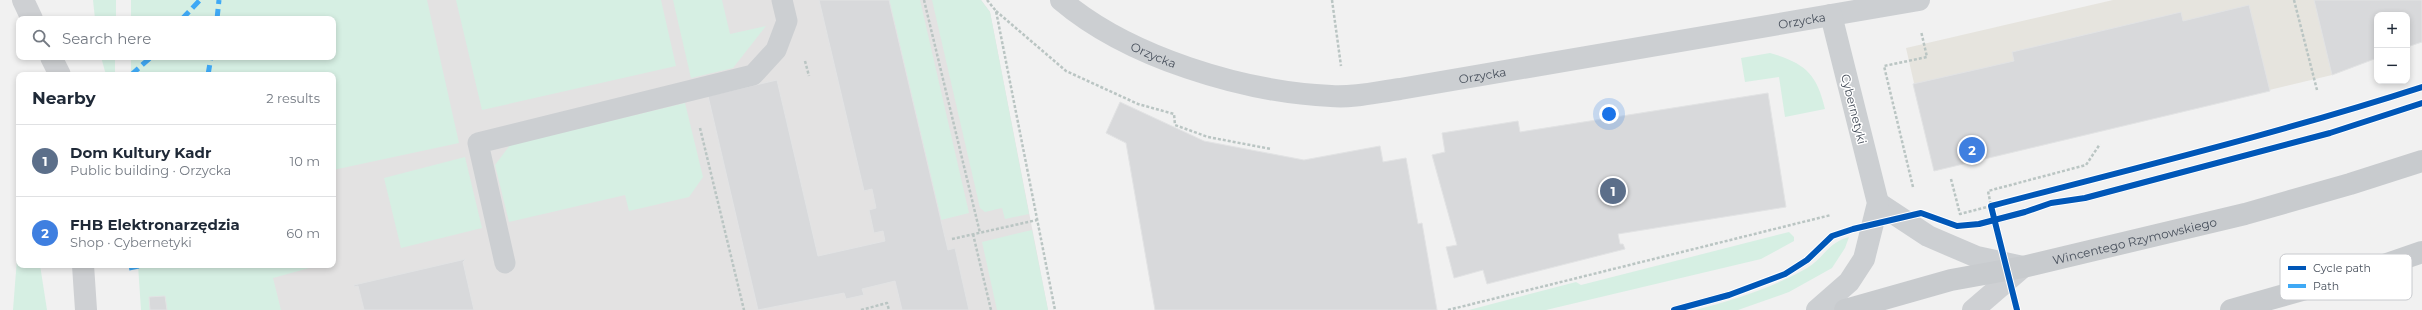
<!DOCTYPE html>
<meta charset="utf-8">
<style>
:root{--surface:#fff;--page:#f2f2f3;--text:#1f2937;--muted:#747a83;--line:#e0e1e3;--accent:#111827}
body{margin:0;font-family:Montserrat,sans-serif;background:var(--page);color:var(--text)}
.controls{position:absolute;right:12px;top:12px;display:grid;overflow:hidden;border-radius:8px;box-shadow:0 2px 6px #0003}
.controls button{width:36px;height:36px;display:grid;place-items:center;padding:0;border:0;border-bottom:1px solid var(--line);background:var(--surface);color:var(--text);font:20px sans-serif}
.you{position:absolute;left:1609px;top:114px;width:14px;height:14px;margin:-10px;border:3px solid #fff;border-radius:50%;background:#1a73e8;box-shadow:0 0 0 6px #1a73e833}
.badge{display:grid;place-items:center;width:26px;height:26px;border-radius:50%;background:var(--accent);color:#fff;font-size:13px;font-weight:700}
.pin{position:absolute;translate:-50% -50%;border:2px solid #fff;box-shadow:0 1px 4px #0006}
.list{margin:0;padding:0;list-style:none}
h2{display:flex;justify-content:space-between;align-items:center;height:52px;margin:0;padding:0 16px;font-size:17px}
h2 small{font-size:13px;font-weight:400;color:var(--muted)}
.list li{display:grid;grid-template-columns:26px 1fr auto;gap:12px;align-items:center;box-sizing:border-box;height:72px;padding:0 16px;border-top:1px solid var(--line)}
.list b{display:block;font-size:15px;white-space:nowrap}
.list p{margin:0;font-size:13px;white-space:nowrap;color:var(--muted)}
.list em{font-size:13px;font-style:normal;color:var(--muted)}
.icon{flex:none;width:22px;height:22px;fill:none;stroke:currentColor;stroke-width:2;stroke-linecap:round;stroke-linejoin:round}
.map{position:relative;flex:none;width:2422px;height:310px;overflow:hidden}
.search{position:absolute;background:var(--surface);box-shadow:0 2px 6px #0003;left:16px;top:16px;width:320px;height:44px;display:flex;align-items:center;gap:10px;box-sizing:border-box;padding:0 14px;border-radius:8px;color:var(--muted);font-size:15px}
.panel{position:absolute;background:var(--surface);box-shadow:0 2px 6px #0003;left:16px;top:72px;width:320px;height:196px;border-radius:8px}
.map>svg:first-child{display:block}
</style>
<div class="map">
<svg width="2422" height="310" viewBox="0 0 2422 310">
<rect width="100%" height="100%" fill="#f1f1f1"/>
<!-- commercial -->
<polygon fill="#e6e4de" points="2113,0 2422,0 2422,42 2407,47 2407,15 2377,15 2377,58 2332,75 1934,171 1906,48"/>
<!-- education -->
<polygon fill="#e3e2e2" points="232,0 981,0 990,12 1048,310 174,310 183,265 333,265 333,19"/>
<!-- green -->
<g fill="#d6efe3">
<polygon points="93,0 116,0 116,19 95,19"/>
<polygon points="131,0 427,0 459,143 333,170 333,75 131,75 131,57 333,57 333,19 131,19"/>
<polygon points="456,0 661,0 676,66 482,110"/>
<polygon points="673,0 722,0 730,34 766,26 733,68 691,78"/>
<polygon points="889,0 920,0 969,213 941,220"/>
<polygon points="932,0 981,0 990,12 1029,214 1005,219 1002,208 985,212 980,208"/>
<path d="M1770 53C1805 63 1817 74 1825 109L1785 117 1779 77 1745 82 1741 58Z"/>
<polygon points="101,57 115,57 115,75 106,75"/>
<polygon points="685,103 703,177 689,197 629,211 625,195 509,222 495,165 510,145"/>
<polygon points="465,157 482,228 401,248 384,178"/>
<polygon points="1032,230 1048,310 997,310 982,242"/>
<polygon points="1789,232 1794,237 1794,241 1761,259 1546,310 1469,310 1576,282 1581,285"/>
<polygon points="19,233 19,265 40,265 47,310 13,310"/>
<path d="M1849 237 1845 248 1832 268 1789 292 1738 310H1695C1734 300 1772 288 1807 268 1824 258 1827 243 1849 237Z"/>
<polygon points="138,265 231,265 231,268 245,265 320,265 273,278 281,310 141,310"/>
</g>
<!-- building -->
<g fill="#d8d9db" stroke="#e2e3e4">
<polygon points="819,0 889,0 948,250 955,248 969,310 902,310 895,281 862,289 864,295 846,299 844,293 758,310 708,96 777,80 818,256 885,241 883,231 874,233 869,210 876,208 872,189 864,191"/>
<polygon points="2314,0 2422,0 2422,42 2407,47 2407,15 2377,15 2377,58 2332,75"/>
<polygon points="2249,5 2270,91 1934,171 1913,84 2014,61 2012,52 2181,12 2183,21"/>
<polygon points="1768,93 1786,207 1618,234 1620,244 1623,244 1625,249 1487,284 1483,270 1454,278 1446,247 1457,245 1432,155 1445,152 1442,133 1518,121 1520,132"/>
<polygon points="1120,102 1204,141 1304,160 1380,146 1383,162 1406,158 1418,224 1422,223 1437,310 1155,310 1126,143 1106,133"/>
<polygon points="466,259 463,262 474,310 364,310 358,286 354,287 354,285"/>
<polygon points="165,296 167,310 150,310 149,297"/>
</g>
<g fill="none" stroke-linecap="round" stroke-linejoin="round">
<!-- path -->
<g stroke="#bac5c3" stroke-width="2.5" stroke-dasharray="3 2" stroke-linecap="butt">
<polyline points="924,0 980,233"/>
<polyline points="987,0 996,11 1055,310"/>
<polyline points="1332,0 1341,66"/>
<polyline points="2294,0 2317,90"/>
<polyline points="996,11 1066,71 1138,104 1174,114 1175,125 1208,137 1271,149"/>
<polyline points="805,61 809,76"/>
<polyline points="700,128 744,310"/>
<polyline points="1951,179 1960,214 1991,206 1988,191 2086,165 2100,144"/>
<polyline points="1913,187 1884,66 1927,57 1921,31"/>
<polyline points="973,234 991,310"/>
<polyline points="952,239 1037,220"/>
<polyline points="861,310 887,303 889,310"/>
<polyline points="1448,310 1831,215"/>
</g>
<!-- lane -->
<polyline stroke="#cccfd2" stroke-width="21" points="505,263 478,143 753,75 776,50 787,21 782,0"/>
<!-- street -->
<g stroke="#cccfd2" stroke-width="22">
<path id="s1" d="M1061 0C1128 57 1243 92 1331 96 1353 98 1377 92 1400 89L1919 0"/>
<polyline points="1878,203 1928,236 1977,257 2023,267"/>
<polyline points="1817,310 1849,282 1864,259 1878,203 1831,15"/>
</g>
<!-- secondary -->
<g stroke="#ced0d3" stroke-width="22">
<polyline points="23,0 32,19"/>
<polyline points="51,57 60,75"/>
<polyline points="83,265 86,310"/>
<polyline points="1973,310 2023,267"/>
</g>
<!-- primary -->
<g stroke="#c8cbce" stroke-width="22">
<path id="s2" d="M1845 310 1951 280 2023 267 2245 214 2350 184 2422 161"/>
<polyline points="2231,310 2352,276 2422,252"/>
</g>
<!-- quiet -->
<g stroke="#3fa9f5" stroke-width="5" stroke-dasharray="10 5" stroke-linecap="butt">
<polyline points="182,19 200,0"/>
<polyline points="217,19 219,0"/>
<polyline points="131,75 151,57"/>
<polyline points="208,75 211,57"/>
<polyline points="129,268 144,265"/>
</g>
<!-- cycleway casing -->
<g stroke="#fff" stroke-width="8">
<g id="cycleway">
<polyline points="1674,310 1729,295 1785,274 1807,260 1832,236 1853,229 1921,213 1957,226 1979,224 2025,212 2051,203 2085,198 2330,133 2422,103"/>
<path d="M2017 310 1991 206C2135 168 2280 133 2422 87"/>
</g>
</g>
<!-- cycleway -->
<use href="#cycleway" stroke="#0057b8" stroke-width="6"/>
</g>
<g text-anchor="middle" dominant-baseline="central" stroke-width="3" stroke-linejoin="round" paint-order="stroke">
<!-- street labels -->
<g font-size="12" fill="#48505c" stroke="#fff">
<text stroke="none"><textPath href="#s1" startOffset="768">Orzycka</textPath></text>
<text stroke="none"><textPath href="#s1" startOffset="108">Orzycka</textPath></text>
<text stroke="none"><textPath href="#s1" startOffset="444">Orzycka</textPath></text>
<text transform="translate(1854 109) rotate(76)">Cybernetyki</text>
<text stroke="none"><textPath href="#s2" startOffset="298">Wincentego Rzymowskiego</textPath></text>
</g>
</g>
<!-- legend -->
<rect x="2280" y="254" width="132" height="46" rx="6" fill="#fff" stroke="#c8cace" stroke-width="1"/>
<rect x="2288" y="266" width="18" height="4" fill="#0057b8"/>
<rect x="2288" y="284" width="18" height="4" fill="#3fa9f5"/>
<g font-size="11" fill="#48505c">
<text x="2313" y="272">Cycle path</text>
<text x="2313" y="290">Path</text>
</g>
</svg>
<div class="controls">
<button>+</button>
<button>−</button>
</div>
<div class="you"></div>
<div class="pin badge" style="left:1613px;top:191px;background:#5c6f8a">1</div>
<div class="pin badge" style="left:1972px;top:150px;background:#3f7fe0">2</div>
<div class="search"><svg class="icon" aria-label="search" viewBox="0 0 24 24"><circle cx="10" cy="10" r="6"/><path d="M15 15l6 6"/></svg>Search here</div>
<section class="panel">
<h2>Nearby<small>2 results</small></h2>
<ul class="list">
<li><span class="badge" style="background:#5c6f8a">1</span><div><b>Dom Kultury Kadr</b><p>Public building · Orzycka</p></div><em>10 m</em></li>
<li><span class="badge" style="background:#3f7fe0">2</span><div><b>FHB Elektronarzędzia</b><p>Shop · Cybernetyki</p></div><em>60 m</em></li>
</ul>
</section>
</div>
